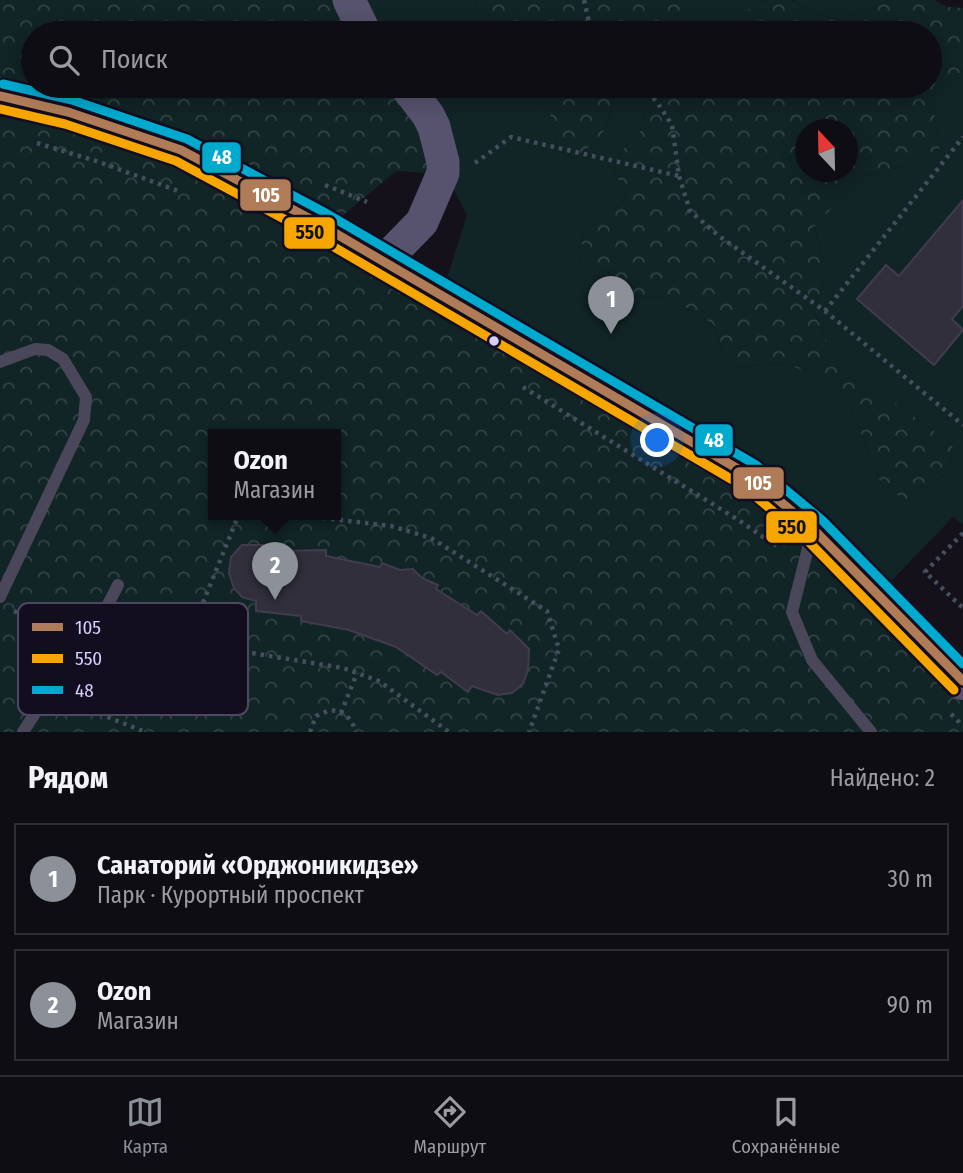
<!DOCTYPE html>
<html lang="ru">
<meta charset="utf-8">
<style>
:root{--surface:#0f0d14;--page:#18161d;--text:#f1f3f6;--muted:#9b9ca0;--line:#2f2d34;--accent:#8c9099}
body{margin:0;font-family:"Fira Sans Condensed",sans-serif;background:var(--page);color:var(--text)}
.compass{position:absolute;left:795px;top:119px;width:63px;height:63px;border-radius:50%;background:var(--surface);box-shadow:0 4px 18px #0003;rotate:338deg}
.you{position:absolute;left:658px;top:441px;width:24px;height:24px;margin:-18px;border:5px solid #fff;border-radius:50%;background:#1a73e8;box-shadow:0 0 0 10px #1a73e833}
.badge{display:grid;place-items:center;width:46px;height:46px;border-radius:50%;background:var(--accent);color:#fff;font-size:23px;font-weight:700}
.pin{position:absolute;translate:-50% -58px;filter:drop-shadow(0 2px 4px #0008)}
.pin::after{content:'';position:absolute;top:37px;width:24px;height:21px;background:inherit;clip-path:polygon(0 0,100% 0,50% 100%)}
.popup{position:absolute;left:208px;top:429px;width:133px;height:91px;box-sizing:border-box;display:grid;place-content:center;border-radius:0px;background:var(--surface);filter:drop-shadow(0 2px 5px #0005);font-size:23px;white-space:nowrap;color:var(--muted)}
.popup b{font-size:26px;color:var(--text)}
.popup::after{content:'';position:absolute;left:50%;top:100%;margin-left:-14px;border:14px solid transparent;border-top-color:var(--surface)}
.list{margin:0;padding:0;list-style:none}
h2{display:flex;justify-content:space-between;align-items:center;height:91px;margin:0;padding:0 28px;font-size:30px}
h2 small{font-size:23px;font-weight:400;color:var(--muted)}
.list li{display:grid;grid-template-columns:46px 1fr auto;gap:21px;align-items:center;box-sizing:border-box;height:112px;margin:0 14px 14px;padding:0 14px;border:2px solid var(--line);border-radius:0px}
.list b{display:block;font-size:26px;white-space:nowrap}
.list p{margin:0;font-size:23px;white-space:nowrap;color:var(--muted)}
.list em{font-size:23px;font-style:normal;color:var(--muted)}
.icon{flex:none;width:38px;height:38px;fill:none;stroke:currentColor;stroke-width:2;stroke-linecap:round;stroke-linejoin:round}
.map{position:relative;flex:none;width:963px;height:732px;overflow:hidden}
.search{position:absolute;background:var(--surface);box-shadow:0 4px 18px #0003;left:21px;right:21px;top:21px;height:77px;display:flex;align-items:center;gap:18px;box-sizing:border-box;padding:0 24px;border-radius:38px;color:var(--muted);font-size:26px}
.sheet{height:343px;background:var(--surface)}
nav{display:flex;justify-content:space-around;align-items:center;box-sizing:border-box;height:98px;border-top:2px solid var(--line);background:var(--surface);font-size:19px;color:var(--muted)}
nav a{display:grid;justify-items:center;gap:4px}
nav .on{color:var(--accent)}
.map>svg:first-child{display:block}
</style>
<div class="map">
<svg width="963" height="732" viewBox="0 0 963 732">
<defs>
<pattern id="forest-crowns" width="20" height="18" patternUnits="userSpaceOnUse" patternTransform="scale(1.75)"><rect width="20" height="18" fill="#112426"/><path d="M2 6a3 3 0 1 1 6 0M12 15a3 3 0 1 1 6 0" fill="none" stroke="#334346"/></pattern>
</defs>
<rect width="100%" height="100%" fill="#14111b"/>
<!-- forest -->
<g fill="url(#forest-crowns)" fill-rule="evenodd">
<path d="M0 0H351L368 33H33V86H407L445 174 396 171 324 231 747 477 963 677V732H0ZM214 434H336V514H214Z"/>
<polygon points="476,0 693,0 654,33 492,33 496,19 474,6"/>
<path d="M767 0H792L811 12 839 20 890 0H934L947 7 963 8V71L935 85 934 111 940 149 905 166 863 176 814 228 827 272 814 311 828 344 873 386 953 445 949 471 908 500 883 489 849 404 783 364 735 367 723 353 713 324 668 297 628 298 580 263 583 233 609 214 626 199 614 169 624 148 639 136 652 86H930V33H733L752 4ZM806 130H848V172H806Z"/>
<polygon points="536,86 619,86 602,136 576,158 557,149 553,121 538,95"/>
</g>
<!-- park -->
<g fill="#112426">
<polygon points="351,0 476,0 474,6 496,19 492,33 368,33"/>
<polygon points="693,0 767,0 752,4 733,33 654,33"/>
<polygon points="793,0 890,0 839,20 811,12"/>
<polygon points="963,71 963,525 953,517 877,596 747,477 441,297 467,215 445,174 407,86 536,86 538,95 553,120 557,149 576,158 602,136 619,86 652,86 639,136 624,148 614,169 626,199 609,214 583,233 580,263 628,298 668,297 713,324 723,353 735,367 783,364 832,378 849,404 883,489 908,500 949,471 953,445 873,386 828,344 814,311 827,272 814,227 863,176 905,166 940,149 934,111 935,84"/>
</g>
<!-- building -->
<g fill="#322f3d" stroke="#413b4e" stroke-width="2">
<polygon points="963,200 963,306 952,319 963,330 934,365 857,299 886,265 899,276"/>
<polygon points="242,545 277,545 277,551 326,550 326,556 380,567 382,563 400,570 413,569 422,578 438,585 436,589 477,615 481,611 507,634 510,630 529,649 528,670 523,684 512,693 498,695 472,686 468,692 441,672 437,675 396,647 349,630 301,621 301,616 256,611 256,601 242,597 234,588 229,573 231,557"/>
</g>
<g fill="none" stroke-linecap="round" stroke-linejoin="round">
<!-- path -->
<g stroke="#454e5c" stroke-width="4.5" stroke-dasharray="3.5 5" stroke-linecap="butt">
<polyline points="584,0 589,22 595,33"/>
<polyline points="641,86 657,102 672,125 679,176 690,211 719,236 825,311 963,425"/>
<polyline points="37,143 99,162 181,192"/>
<polyline points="475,163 511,137 679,176"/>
<polyline points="325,185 367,202"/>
<polyline points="825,311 963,137"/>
<polyline points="523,387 740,521 776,546"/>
<polyline points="289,514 391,526 431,538 547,611 559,649 529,732"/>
<polyline points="963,533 925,572 963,608"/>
<polyline points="14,611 70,634"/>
<polyline points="118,631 343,668 379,681 449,732"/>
<polyline points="187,642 239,514"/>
<polyline points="68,701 145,732"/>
<polyline points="341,713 357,673"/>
<polyline points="951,714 963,726"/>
<path d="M310 732 316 716 330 710C344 712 353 718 355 732"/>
</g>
<!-- lane -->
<g stroke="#4a475b" stroke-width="12">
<polyline points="0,362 35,349 48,350 63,359 86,397 84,420 0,597"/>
<polyline points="811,536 792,612 812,660 871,732"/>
<polyline points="23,732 48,693 89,641 118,585"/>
</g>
<!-- secondary -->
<g stroke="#57536e" stroke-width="33">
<polyline points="349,0 365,33"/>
<polyline points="382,263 422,222 443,173 443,162 434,127 428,115 406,86"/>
</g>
<!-- primary -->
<polyline stroke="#5e506d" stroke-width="38" points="0,96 68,112 181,150 316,222 750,476 813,529 963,681"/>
<!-- bus-1 casing -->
<g stroke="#120d1f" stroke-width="14">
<polyline id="bus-1" points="0,96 68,112 181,150 316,222 750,476 813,529 963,681"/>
</g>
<!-- bus-2 casing -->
<g stroke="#120d1f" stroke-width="14">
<polyline id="bus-2" points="0,109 65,124 176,161 310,233 743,486 805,538 954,690"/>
</g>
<!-- bus-3 casing -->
<g stroke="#120d1f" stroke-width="14">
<polyline id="bus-3" points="3,84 72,100 187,139 322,211 756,465 822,520 963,664"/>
</g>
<!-- bus-1 -->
<use href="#bus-1" stroke="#b07c57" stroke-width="9"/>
<!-- bus-2 -->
<use href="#bus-2" stroke="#f7a600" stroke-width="9"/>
<!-- bus-3 -->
<use href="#bus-3" stroke="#00a9ce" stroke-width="9"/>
</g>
<!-- markers -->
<circle fill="#d8cefc" stroke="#120d1f" stroke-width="2.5" cx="494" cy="341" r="6"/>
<!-- legend -->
<rect x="18" y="603" width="230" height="112" rx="10" fill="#120d1f" stroke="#4d4761" stroke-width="2"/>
<rect x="32" y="623" width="31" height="8" fill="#b07c57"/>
<rect x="32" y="654" width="31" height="9" fill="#f7a600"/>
<rect x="32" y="686" width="31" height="8" fill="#00a9ce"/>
<g font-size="19" fill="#d8cefc">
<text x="75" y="634">105</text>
<text x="75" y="665">550</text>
<text x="75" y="697">48</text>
</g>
<g stroke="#120d1f" stroke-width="2.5">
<rect x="201" y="141" width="41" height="33" rx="7" fill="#00a9ce"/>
<rect x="239" y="178" width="53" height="34" rx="7" fill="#b07c57"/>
<rect x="283" y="216" width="53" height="34" rx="7" fill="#f7a600"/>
<rect x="694" y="423" width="40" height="34" rx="7" fill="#00a9ce"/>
<rect x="732" y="466" width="53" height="34" rx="7" fill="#b07c57"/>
<rect x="765" y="510" width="53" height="34" rx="7" fill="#f7a600"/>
</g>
<g font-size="19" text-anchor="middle" font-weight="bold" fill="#fff">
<text x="222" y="164">48</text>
<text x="266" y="202">105</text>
<text x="714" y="447">48</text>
<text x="758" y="490">105</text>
</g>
<g font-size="19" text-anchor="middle" font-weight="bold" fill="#111">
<text x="310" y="239">550</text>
<text x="792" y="534">550</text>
</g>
</svg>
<svg class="compass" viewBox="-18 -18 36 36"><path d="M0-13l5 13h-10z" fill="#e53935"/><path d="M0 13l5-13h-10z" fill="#9b9ca0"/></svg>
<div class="you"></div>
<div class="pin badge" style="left:611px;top:334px">1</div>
<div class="pin badge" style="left:275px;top:600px">2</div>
<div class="popup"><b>Ozon</b>Магазин</div>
<div class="search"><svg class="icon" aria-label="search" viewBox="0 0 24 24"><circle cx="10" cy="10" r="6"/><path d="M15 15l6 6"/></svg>Поиск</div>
</div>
<section class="sheet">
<h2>Рядом<small>Найдено: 2</small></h2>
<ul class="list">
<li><span class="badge">1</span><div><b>Санаторий «Орджоникидзе»</b><p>Парк · Курортный проспект</p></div><em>30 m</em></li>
<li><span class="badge">2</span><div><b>Ozon</b><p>Магазин</p></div><em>90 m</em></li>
</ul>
</section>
<nav>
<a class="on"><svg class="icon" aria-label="map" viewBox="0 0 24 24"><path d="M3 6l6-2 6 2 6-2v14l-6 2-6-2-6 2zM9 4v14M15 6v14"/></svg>Карта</a>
<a><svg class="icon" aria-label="directions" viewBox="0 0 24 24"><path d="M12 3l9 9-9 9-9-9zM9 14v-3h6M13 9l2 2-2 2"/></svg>Маршрут</a>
<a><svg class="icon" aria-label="saved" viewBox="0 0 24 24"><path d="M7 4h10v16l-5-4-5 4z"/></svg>Сохранённые</a>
</nav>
